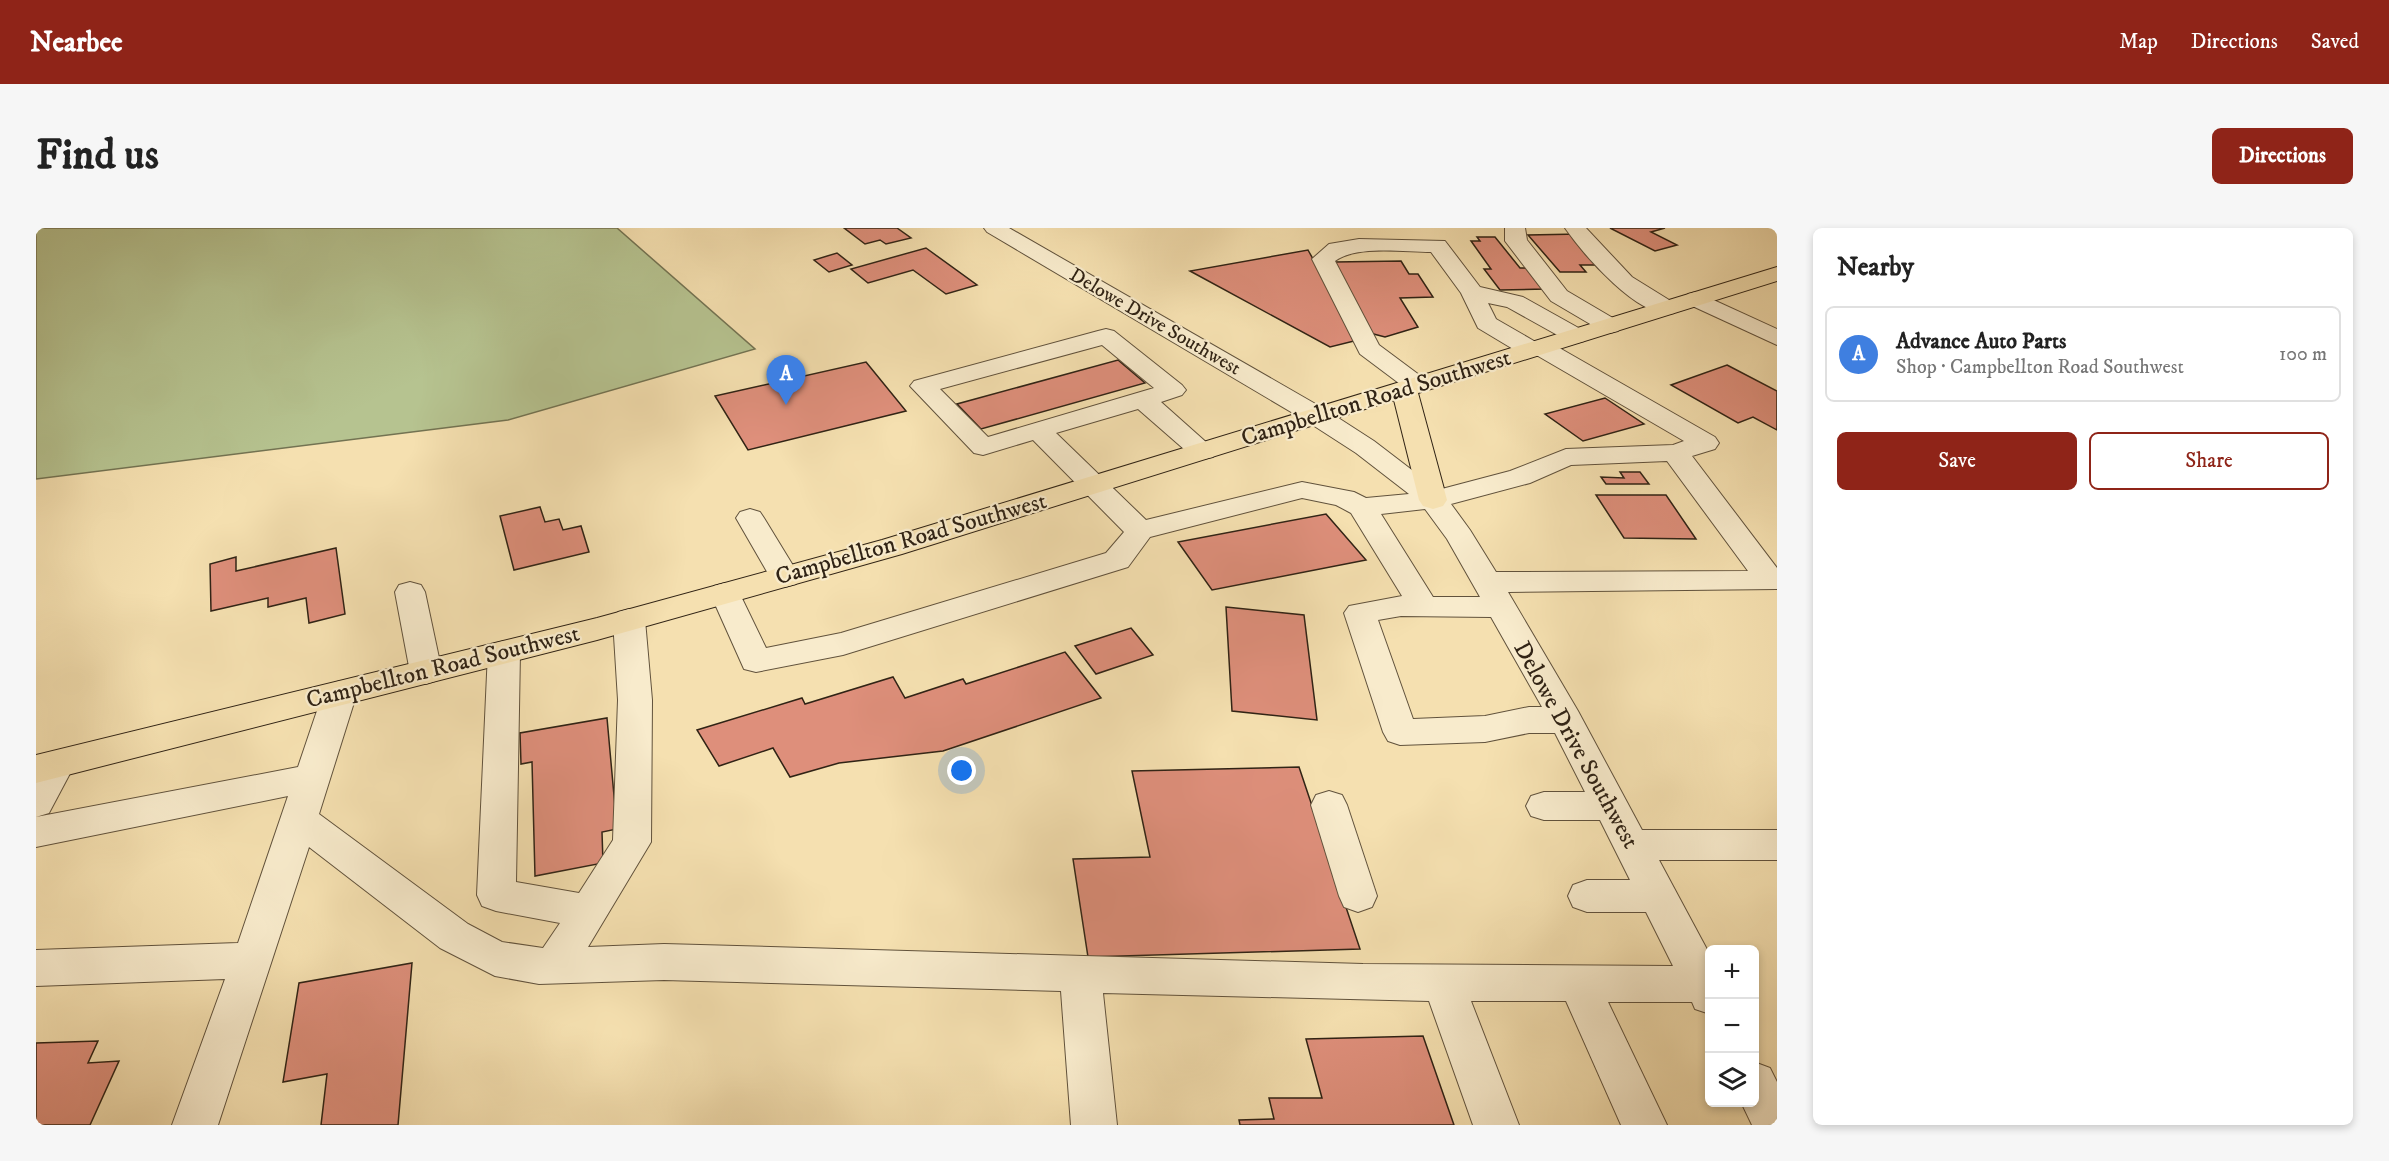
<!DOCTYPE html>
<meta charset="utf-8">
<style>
:root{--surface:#fff;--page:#f6f6f6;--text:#222;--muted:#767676;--line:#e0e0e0;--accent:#8f2418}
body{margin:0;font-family:"IM FELL DW Pica",serif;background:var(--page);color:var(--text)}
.controls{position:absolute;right:18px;bottom:18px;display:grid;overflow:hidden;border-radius:9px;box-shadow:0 3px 9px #0003}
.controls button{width:54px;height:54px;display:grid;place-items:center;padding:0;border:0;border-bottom:2px solid var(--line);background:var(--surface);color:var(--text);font:30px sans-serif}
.you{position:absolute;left:926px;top:543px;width:21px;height:21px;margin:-15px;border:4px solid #fff;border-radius:50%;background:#1a73e8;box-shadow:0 0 0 9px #1a73e833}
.badge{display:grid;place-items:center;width:39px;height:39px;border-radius:50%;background:var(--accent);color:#fff;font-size:20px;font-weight:700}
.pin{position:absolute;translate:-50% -50px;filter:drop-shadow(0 2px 3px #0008)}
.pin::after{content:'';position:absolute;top:32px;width:21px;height:18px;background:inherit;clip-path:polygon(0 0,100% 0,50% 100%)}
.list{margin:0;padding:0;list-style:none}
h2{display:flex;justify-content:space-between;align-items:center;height:78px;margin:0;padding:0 24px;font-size:26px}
h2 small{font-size:20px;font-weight:400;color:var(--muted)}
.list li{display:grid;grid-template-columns:39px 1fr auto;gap:18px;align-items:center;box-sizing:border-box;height:96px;margin:0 12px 12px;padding:0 12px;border:2px solid var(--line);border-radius:9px}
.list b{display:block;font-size:22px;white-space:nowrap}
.list p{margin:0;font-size:20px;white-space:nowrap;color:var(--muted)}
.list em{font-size:20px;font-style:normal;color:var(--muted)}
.actions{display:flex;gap:12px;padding:18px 24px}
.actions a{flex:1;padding:14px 0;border:2px solid var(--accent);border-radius:9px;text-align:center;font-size:21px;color:var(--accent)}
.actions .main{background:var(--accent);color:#fff}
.icon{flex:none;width:33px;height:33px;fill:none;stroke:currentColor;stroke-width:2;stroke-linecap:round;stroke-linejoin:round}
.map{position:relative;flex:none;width:1741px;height:897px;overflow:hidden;border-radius:9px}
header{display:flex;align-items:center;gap:36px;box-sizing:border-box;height:84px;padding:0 30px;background:var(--accent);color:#fff}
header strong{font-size:28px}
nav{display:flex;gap:33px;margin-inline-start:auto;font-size:21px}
.intro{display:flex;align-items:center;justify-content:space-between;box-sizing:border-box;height:144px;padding:0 36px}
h1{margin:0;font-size:42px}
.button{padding:15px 27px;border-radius:9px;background:var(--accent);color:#fff;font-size:21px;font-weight:700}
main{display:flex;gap:36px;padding:0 36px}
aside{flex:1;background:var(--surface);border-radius:9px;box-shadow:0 3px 9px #0003}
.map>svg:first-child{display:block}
</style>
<header>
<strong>Nearbee</strong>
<nav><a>Map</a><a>Directions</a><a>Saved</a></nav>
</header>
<div class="intro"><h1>Find us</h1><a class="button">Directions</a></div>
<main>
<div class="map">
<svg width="1741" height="897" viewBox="0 0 1741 897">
<rect width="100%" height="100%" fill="#f5e0b0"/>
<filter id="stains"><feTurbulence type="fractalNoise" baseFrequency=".00333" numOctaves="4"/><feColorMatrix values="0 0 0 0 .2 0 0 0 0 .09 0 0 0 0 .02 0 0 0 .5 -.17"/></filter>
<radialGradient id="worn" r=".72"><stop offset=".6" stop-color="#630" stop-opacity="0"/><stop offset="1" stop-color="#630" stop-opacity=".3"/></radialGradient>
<!-- green -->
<polygon fill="#b6c390" stroke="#737352" stroke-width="1.5" points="0,0 581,0 719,121 472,192 0,251"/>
<!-- building -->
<g fill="#de8f7b" stroke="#302315" stroke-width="1.5">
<polygon points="808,0 861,0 875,10 850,16 844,12 829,16"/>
<polygon points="1574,0 1629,0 1615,4 1641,17 1619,23"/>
<polygon points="1544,6 1571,37 1544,37 1550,44 1524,44 1492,7"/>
<polygon points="1441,9 1459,9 1484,40 1493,40 1509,61 1464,62 1448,41 1455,41 1435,13 1444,13"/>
<polygon points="890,20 941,57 910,66 877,42 832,55 815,41"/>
<polygon points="1272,22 1322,112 1294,119 1154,43"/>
<polygon points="801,25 816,37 793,44 778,32"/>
<polygon points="1365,33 1373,46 1382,46 1397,69 1364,70 1382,99 1349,109 1330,104 1299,34"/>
<polygon points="1082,132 1109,155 945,201 921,176"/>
<polygon points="830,134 870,183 712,222 679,168"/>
<polygon points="1691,137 1741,163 1741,202 1717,189 1702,195 1635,157"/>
<polygon points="1569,170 1608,196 1547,213 1509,186"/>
<polygon points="1584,244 1604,244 1613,256 1570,256 1565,249 1588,250"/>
<polygon points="1560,267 1630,267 1660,311 1588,310"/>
<polygon points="504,279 509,294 523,291 527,302 545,298 553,324 478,342 464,288"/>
<polygon points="1290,286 1330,332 1176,362 1142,314"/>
<polygon points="300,320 309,386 273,395 270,370 232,379 232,370 175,383 174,336 200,329 200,343"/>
<polygon points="1190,379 1268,387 1281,492 1196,483"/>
<polygon points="1095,400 1117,427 1060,446 1039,418"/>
<polygon points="1029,424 1065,470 907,523 803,535 754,549 737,520 683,538 661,502 766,470 769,476 857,449 869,470 927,451 930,456"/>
<polygon points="571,490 581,601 566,604 567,635 499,648 496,534 485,536 484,505"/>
<polygon points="1263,539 1324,721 1052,729 1037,631 1114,629 1096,543"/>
<polygon points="376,735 362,897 285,897 291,846 247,854 263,755"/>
<polygon points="1387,808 1418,897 1204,897 1203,892 1238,891 1233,870 1286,870 1270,811"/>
<polygon points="62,813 52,835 83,833 54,897 0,897 0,815"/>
</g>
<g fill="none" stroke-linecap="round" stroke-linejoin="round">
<!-- minor casing -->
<g stroke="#61523c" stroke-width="2">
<g id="minor">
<path d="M948 0H973L1290 182 1338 213 1402 262 1474 243 1530 221 1637 217 1648 213 1502 128 1487 127 1442 100 1425 65 1395 24C1367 24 1321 17 1299 33L1343 117 1390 152 1394 157 1390 162 1381 165 1372 162 1324 126 1276 31 1293 16 1323 11 1409 13 1444 59 1487 69 1548 103 1552 108 1548 113 1540 115 1532 113 1471 79 1452 75 1460 91 1498 113 1513 114 1679 209 1683 215 1679 221 1656 228 1741 340V361L1472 364 1542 483 1606 602H1741V632H1623L1674 727V786L1659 781 1656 774H1572L1631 897H1585L1530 773H1435L1483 897H1437L1393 773 1067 765 1081 897H1035L1025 763 628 752 503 756 459 748 404 720 273 619 182 897H136L189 751 0 758V722L202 715 252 568 0 619V542L8 527 21 523 34 527 39 536 13 585 0 589 262 539 287 465 292 457 304 453 316 457 321 465 283 586 432 696 466 714 507 720 524 695 460 683 446 678 441 667 452 424 457 416 468 413 479 416 484 424 480 654 543 665 577 612 582 472 577 392 582 384 593 381 604 384 609 392 616 472 615 614 552 719 628 716 1327 736 1637 738 1610 684H1551L1537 679 1532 668 1537 657 1551 652H1594L1564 592H1508L1495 588 1490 578 1495 568 1508 564H1549L1519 505H1493L1449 514 1364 517 1352 513 1347 504 1308 385 1313 378 1366 368 1315 285 1300 277 1266 270 1114 309 1092 339 807 427 720 444 708 441 674 365 678 358 689 355 700 358 730 420 805 405 1070 325 1088 304 997 212 947 227 938 225 874 158 878 153 1062 103 1070 101 1078 103 1146 157 1150 162 1146 167 1125 174 1180 223 1177 229 1167 231 1157 229 1102 181 1020 205 1110 292 1266 254 1318 264 1330 270 1373 266 1320 225 1272 194 951 4ZM1066 117 1118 160 952 209 904 161ZM1631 233 1712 343 1460 344 1434 302 1415 276 1494 255 1535 237ZM1389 281 1411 311 1444 369H1397L1345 286ZM1365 388 1455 389 1506 479H1493L1449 488 1377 491 1342 392Z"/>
<polygon points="1469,0 1489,0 1491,12 1531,63 1582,93 1586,98 1582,103 1574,105 1566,103 1515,73 1469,13"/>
<path d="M1529 0H1550L1596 49 1638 75 1642 80 1638 85C1604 93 1547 26 1529 0Z"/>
<polygon points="1660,64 1741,101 1741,117 1652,76 1649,71 1652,66"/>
<polygon points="714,281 724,284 728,290 764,349 760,356 749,359 738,356 734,349 700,290 704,284"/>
<polygon points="374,354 385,357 389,364 406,444 402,452 390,456 378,452 374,444 359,364 363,357"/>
<polygon points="1293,563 1306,567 1311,577 1341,668 1336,679 1322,684 1308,679 1303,668 1275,577 1280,567"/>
<polygon points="1718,834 1734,840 1741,854 1741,897 1716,897 1705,874 1718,874"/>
</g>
</g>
<!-- major casing -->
<g stroke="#302315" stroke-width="2">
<polygon id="major" points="1741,39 1741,53 1382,165 1411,272 1407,278 1397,281 1387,278 1383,272 1358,172 866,326 561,412 0,555 0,527 561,390 846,312"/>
</g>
<!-- minor -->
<use href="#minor" fill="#f8ebcc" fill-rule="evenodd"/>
<!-- major -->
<use href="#major" fill="#f5e0b0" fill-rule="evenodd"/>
</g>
<g text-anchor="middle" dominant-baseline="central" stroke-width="4.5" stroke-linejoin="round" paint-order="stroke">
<!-- far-street labels -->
<g font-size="20" fill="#302315" stroke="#f8ebcc">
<text transform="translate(1119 94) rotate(30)">Delowe Drive Southwest</text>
</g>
<!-- street labels -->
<g font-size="24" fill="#302315" stroke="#f8ebcc">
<text transform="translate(1340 170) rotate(-17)">Campbellton Road Southwest</text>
<text transform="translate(875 311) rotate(-16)">Campbellton Road Southwest</text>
<text transform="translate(407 439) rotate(-14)">Campbellton Road Southwest</text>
<text transform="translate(1540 517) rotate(61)">Delowe Drive Southwest</text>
</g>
</g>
<rect width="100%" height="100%" filter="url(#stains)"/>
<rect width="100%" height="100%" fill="url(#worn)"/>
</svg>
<div class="controls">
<button>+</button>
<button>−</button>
<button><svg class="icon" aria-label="layers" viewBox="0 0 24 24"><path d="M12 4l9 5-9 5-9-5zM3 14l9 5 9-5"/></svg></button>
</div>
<div class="you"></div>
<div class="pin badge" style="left:750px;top:177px;background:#3f7fe0">A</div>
</div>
<aside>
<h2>Nearby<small></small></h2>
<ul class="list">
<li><span class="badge" style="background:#3f7fe0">A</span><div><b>Advance Auto Parts</b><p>Shop · Campbellton Road Southwest</p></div><em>100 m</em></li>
</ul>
<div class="actions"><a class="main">Save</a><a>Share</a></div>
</aside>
</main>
